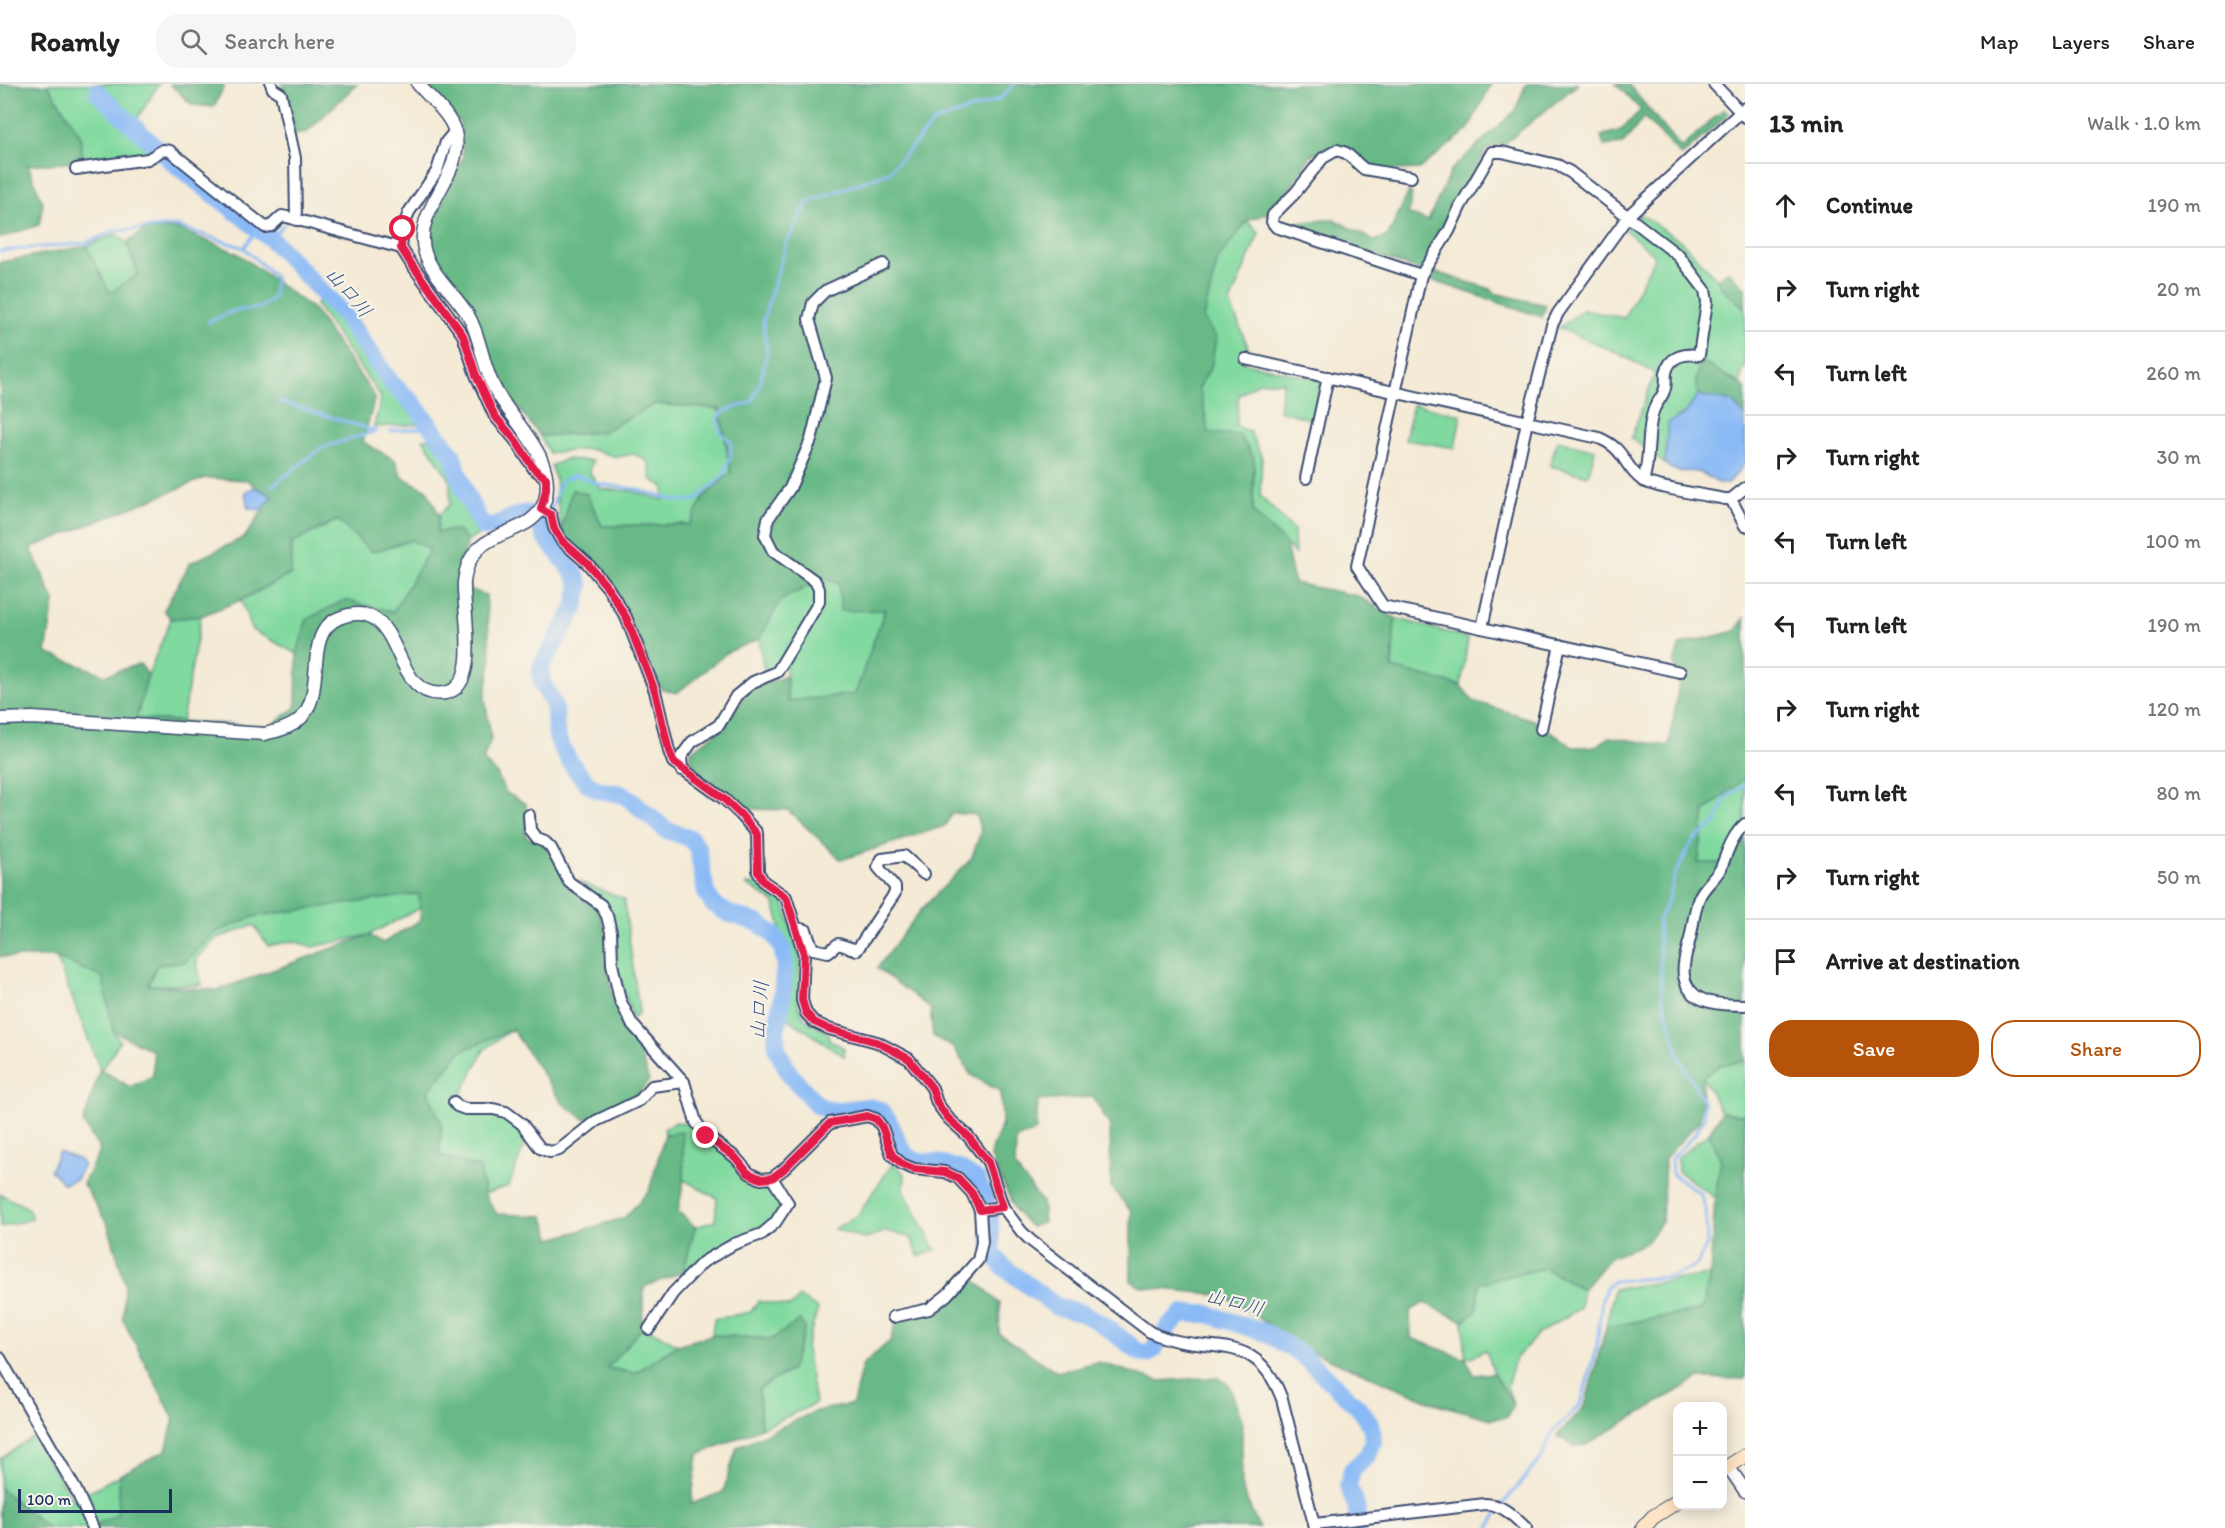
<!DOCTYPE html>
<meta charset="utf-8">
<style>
:root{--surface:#fff;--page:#f6f6f6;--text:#222;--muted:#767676;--line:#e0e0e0;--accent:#b45309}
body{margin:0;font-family:Itim,"Klee One",sans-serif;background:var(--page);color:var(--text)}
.controls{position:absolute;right:18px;bottom:18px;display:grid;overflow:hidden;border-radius:12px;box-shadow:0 3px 15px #0003}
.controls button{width:54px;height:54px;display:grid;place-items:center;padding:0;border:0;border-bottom:2px solid var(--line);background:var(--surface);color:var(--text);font:30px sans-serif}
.scale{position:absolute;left:18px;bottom:15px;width:154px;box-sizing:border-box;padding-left:6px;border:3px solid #1b2f5e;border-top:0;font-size:16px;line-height:21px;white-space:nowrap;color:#1b2f5e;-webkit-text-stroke:4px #f7f3e8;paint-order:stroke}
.stop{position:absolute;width:18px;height:18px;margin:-14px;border:4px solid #e11d48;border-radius:50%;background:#fff}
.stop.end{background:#e11d48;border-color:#fff;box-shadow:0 2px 6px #0008}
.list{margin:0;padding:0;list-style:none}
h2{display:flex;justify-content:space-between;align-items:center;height:78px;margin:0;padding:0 24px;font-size:26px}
h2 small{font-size:20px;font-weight:400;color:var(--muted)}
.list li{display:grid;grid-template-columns:39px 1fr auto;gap:18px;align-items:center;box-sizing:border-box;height:84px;padding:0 24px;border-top:2px solid var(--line)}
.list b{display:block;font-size:22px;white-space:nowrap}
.list em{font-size:20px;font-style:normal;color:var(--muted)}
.actions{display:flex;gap:12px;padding:18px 24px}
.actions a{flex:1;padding:14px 0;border:2px solid var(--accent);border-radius:24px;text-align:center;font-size:21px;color:var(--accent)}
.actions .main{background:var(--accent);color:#fff}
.icon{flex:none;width:33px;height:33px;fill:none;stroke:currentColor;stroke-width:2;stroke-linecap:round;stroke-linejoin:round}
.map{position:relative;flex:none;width:1745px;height:1444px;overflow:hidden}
header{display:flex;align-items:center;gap:36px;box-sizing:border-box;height:84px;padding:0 30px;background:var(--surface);border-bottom:2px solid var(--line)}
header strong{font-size:28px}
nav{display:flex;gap:33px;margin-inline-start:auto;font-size:21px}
.search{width:420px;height:54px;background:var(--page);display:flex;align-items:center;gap:15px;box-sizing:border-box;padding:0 21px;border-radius:24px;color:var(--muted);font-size:22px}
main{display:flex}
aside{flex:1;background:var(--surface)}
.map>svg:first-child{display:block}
</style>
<header>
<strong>Roamly</strong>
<div class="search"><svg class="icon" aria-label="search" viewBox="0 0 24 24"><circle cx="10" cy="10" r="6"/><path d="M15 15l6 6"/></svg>Search here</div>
<nav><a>Map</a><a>Layers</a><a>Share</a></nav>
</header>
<main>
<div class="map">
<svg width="1745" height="1444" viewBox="0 0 1745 1444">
<rect width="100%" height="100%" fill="#f7f3e8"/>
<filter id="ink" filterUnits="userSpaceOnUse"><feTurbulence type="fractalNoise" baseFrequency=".0167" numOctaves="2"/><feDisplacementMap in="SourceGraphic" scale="12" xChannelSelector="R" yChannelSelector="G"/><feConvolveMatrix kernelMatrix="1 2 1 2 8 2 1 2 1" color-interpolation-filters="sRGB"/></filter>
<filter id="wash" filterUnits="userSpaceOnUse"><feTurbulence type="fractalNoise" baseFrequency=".008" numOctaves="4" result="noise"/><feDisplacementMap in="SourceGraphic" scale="24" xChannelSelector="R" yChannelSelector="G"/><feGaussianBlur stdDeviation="1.35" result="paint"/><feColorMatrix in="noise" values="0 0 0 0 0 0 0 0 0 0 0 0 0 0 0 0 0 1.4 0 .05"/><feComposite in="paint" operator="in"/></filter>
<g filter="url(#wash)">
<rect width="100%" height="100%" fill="#f4ead5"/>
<!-- green -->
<g fill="#80d99f" stroke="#4e847e" stroke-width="1.5">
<polygon points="46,0 159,0 135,38 161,59 144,71 83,78 80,51"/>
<polygon points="1640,130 1682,158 1717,195 1720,202 1745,224 1745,283 1742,288 1740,300 1700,278 1696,296 1698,311 1686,329 1668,340 1665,380 1631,354 1655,289 1614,267 1559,244 1583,226 1624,234 1655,172 1625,146"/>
<polygon points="1247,137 1259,149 1230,219 1248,263 1242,278 1321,296 1313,336 1279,326 1283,298 1259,298 1239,311 1236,342 1250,348 1262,374 1260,412 1294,446 1295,470 1253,428 1254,374 1209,349 1199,303 1211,283 1216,254 1203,234 1218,175"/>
<polygon points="116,150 127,159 138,190 110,209 86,162"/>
<polygon points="319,214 337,232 382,300 422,340 374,343 381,313 316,221"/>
<polygon points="655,320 719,325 731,388 704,413 690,440 602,442 587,410 561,448 555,394 551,382 566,375 592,377 590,389 601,405 632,407 663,416 664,403 651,395 649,378 634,370 617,373 589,365 549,369 540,352 602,348"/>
<polygon points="1413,320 1461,331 1455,364 1405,356"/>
<polygon points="423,355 435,355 448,371 461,413 481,449 468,457 457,446 437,448 439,431 450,420 450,396"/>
<polygon points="1557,356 1595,366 1588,392 1550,382"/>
<polygon points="338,436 372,468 411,456 430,465 393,528 307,535 297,570 252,546 241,516 291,490 292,459"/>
<polygon points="823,494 839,499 885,525 855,611 788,617 786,582 764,587 759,555 781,516"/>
<polygon points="201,532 182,637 136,635 148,591 171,535"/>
<polygon points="1395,534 1468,554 1461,602 1392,584"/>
<polygon points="1745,694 1745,747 1721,779 1698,780 1705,727"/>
<polygon points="577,797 624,815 639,929 633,934 618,890 615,847 608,822"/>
<polygon points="745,800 762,801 783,815 800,874 798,922 807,937 829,949 829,956 844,964 844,972 786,933 790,876 786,859 776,848 781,845 774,818"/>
<polygon points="419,809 420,824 369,851 313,863 293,857 268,862 254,841 217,854 196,875 202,901 148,901 157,881 185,878 214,849 256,832"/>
<polygon points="56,873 104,894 113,947 120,957 105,981 100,985"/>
<polygon points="513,944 484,966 460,1013 506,1033 526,1056 509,1102 484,1110 480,1084 439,1071 441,1039 428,1007 461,967"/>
<polygon points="1744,976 1745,1031 1721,1028 1703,994 1719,981"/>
<polygon points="676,1038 692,1040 728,1071 748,1094 768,1099 784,1119 768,1141 731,1157 683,1188 695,1143 715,1137 717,1114 684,1096 682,1048 665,1050 664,1045"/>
<polygon points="1709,1049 1721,1076 1715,1114 1678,1087 1677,1074"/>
<polygon points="893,1079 905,1090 904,1107 936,1166 919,1172 911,1154 887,1147 866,1155 834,1145 858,1131"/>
<polygon points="0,1110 28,1124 32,1135 0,1143"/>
<polygon points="1544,1184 1583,1205 1580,1224 1538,1250 1515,1275 1507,1302 1513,1320 1494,1289 1486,1266 1466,1275 1463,1237 1477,1227 1479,1199"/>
<polygon points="1710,1191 1702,1226 1606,1243 1614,1205"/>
<polygon points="800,1213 818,1225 806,1263 815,1320 761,1344 759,1305 791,1286 772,1255 712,1251 714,1235 751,1228 758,1217 790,1223"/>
<polygon points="642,1244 653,1247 678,1261 635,1289 606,1284"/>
<polygon points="33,1353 73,1416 120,1391 118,1431 88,1444 48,1444 0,1404 0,1375"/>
</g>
<!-- forest -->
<g fill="#68b986" stroke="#427472" stroke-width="1.5" fill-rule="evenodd">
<polygon points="0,0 48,1 80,51 83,78 28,81 43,119 39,141 0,154"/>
<polygon points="170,0 225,0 214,23 192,21"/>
<polygon points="282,0 357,0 307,48 295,50"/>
<polygon points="427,0 1491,0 1468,46 1419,85 1370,87 1341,64 1312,70 1276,126 1247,137 1218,175 1203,234 1216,254 1211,283 1199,303 1209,349 1239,351 1254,374 1253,428 1286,460 1294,499 1358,512 1395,534 1392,584 1461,602 1473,617 1533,636 1573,663 1595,663 1610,653 1669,662 1679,599 1674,579 1680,561 1735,547 1745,534 1745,694 1705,727 1698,779 1721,779 1745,747 1745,977 1719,981 1703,994 1700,1036 1665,1074 1662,1136 1646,1159 1609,1174 1583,1205 1544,1184 1479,1199 1477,1227 1463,1237 1424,1219 1410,1227 1411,1254 1466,1275 1474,1291 1494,1289 1513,1320 1507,1333 1491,1335 1434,1319 1308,1266 1223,1211 1141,1203 1131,1197 1131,1127 1111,1103 1110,1042 1093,1013 1038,1017 1036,1047 1016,1055 1015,1083 1042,1118 1044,1138 1031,1143 1016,1128 990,1071 1002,1040 1001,1008 971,991 954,964 933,952 930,924 877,884 921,826 971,775 981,748 976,731 952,729 945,742 841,776 788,726 750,725 692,686 691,667 723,644 749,605 786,592 788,617 855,610 885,526 840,527 839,499 822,495 781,516 759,555 728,568 677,609 661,605 614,501 561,448 572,406 587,410 602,442 690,440 704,413 731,388 720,325 655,320 602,348 540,352 500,301 476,233 434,172 431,141 463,73 460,39"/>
<polygon points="1526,0 1578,0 1504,60 1488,64 1427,175 1431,187 1491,205 1494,209 1546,221 1542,233 1428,195 1419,186 1298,146 1293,139 1334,135 1374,157 1388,152 1409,107 1412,110 1408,130 1428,137 1451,86 1515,27"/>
<polygon points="1616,0 1628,0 1681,64 1724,25 1729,30 1681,72 1644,33 1623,60 1604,62 1601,52 1621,46 1641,26"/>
<path d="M146 145H178L237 169 314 226 375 313 363 358 395 376 402 393 427 406 439 431 437 448 457 446 468 457 461 480 471 506 486 511 491 577 485 614 491 655 483 676 497 690 505 708 526 720V753L545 761 568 801 599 826 605 845 612 910 635 954 649 997 636 1013 586 1036 562 1019 512 945 461 967 428 1007 441 1039 440 1071 480 1084 484 1110 497 1130 543 1132 552 1155 624 1134 649 1107 665 1050 682 1048 684 1096 678 1127 695 1143 683 1188 644 1203 642 1244 607 1284 635 1289 678 1261 712 1251 772 1255 800 1236 805 1245 791 1286 759 1305 761 1344 698 1371 691 1420 723 1408 737 1363 816 1327 853 1320 862 1281 890 1257 897 1236 942 1224 972 1193 1000 1220 999 1250 1057 1288 1098 1278 1159 1297 1218 1293 1229 1301 1242 1336V1405L1259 1444H88L117 1431 120 1391 166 1366 174 1335 123 1236 125 1199 108 1141 83 1100 100 1066 83 1039 100 985 130 1003 153 992V967L113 947 103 894 56 873H0V178L86 162 110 209 138 190 127 159ZM205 394 248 396 255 403 272 412 245 453 190 479 164 526 171 535 201 532 241 516 291 490 292 459 337 436 372 468 411 456 430 465 393 528 345 516 307 535 297 570 296 623 270 642 136 635 148 591 140 580 106 591 46 569 54 517 31 464ZM419 810 421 836 383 859 369 851 218 906 148 901 157 881 185 878 214 849 256 832Z"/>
<polygon points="1728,187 1745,204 1745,224 1720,202 1717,195"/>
<polygon points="1700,277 1745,303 1745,332 1732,318 1698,311 1696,296"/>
<polygon points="1721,1028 1745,1031 1745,1295 1699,1294 1586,1361 1575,1362 1557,1352 1585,1322 1606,1243 1702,1226 1710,1191 1715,1114 1721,1076 1709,1049"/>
<polygon points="0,1404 48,1444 0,1444"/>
</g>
<!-- water -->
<g fill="#89baf6" stroke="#5274aa" stroke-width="1.5">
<path d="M1698 311 1732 318 1745 332V379L1728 400C1713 401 1713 393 1701 389 1686 384 1680 393 1665 380L1668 339 1686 329Z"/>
<polygon points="255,403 272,412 262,426 248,424 245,408"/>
<polygon points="59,1068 80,1076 83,1083 76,1095 64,1100 50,1086"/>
</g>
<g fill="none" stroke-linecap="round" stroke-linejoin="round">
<!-- stream -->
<g stroke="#89baf6" stroke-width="3">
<polyline points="91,0 98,9"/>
<polyline points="271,155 284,140"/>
<polyline points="0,167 86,159 115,147 176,142 244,164 258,144"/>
<polyline points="208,238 234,227 260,224 274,213 275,193 244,164"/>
<polyline points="390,347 421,344 433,346"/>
<polyline points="272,402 321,364 376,347 278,317"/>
<polyline points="542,444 544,436 553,422 558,403 564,395 576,391 599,400 635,405 678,417 696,416 723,392 730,373 731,358 720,348 717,335 725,327 752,318 760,299 767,268 763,237 786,160 808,118 889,88 934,38 1000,15 1014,0"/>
<polyline points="1502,1421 1541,1375 1553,1347 1581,1320 1597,1261 1602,1215 1606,1204 1614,1197 1672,1193 1697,1181 1707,1160 1706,1126 1700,1109 1672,1090 1671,1075 1695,1050 1704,1034 1704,1019 1680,974 1662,913 1658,837 1670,812 1675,790 1693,757 1716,739 1725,714 1745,701"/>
<polyline points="1489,1444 1499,1427"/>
</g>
<!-- river -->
<g stroke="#89baf6" stroke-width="18">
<path d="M98 9 171 77 271 155 343 230 391 299 412 318 452 370 466 411 483 443C499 445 513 428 530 430"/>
<path d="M539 439 545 453 575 490 580 502 575 524 542 581C537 598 546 604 553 619 557 629 554 642 557 652 562 668 583 701 599 706 608 709 617 708 626 712L666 746 690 754 698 765 706 809 713 820 727 829 758 839 772 849 782 863 785 880 782 914 776 949 777 965 789 989 817 1021 831 1027 868 1023 880 1026 888 1036 903 1068 914 1077 937 1079 959 1085 978 1097 989 1127 992 1168 1002 1182 1057 1223 1082 1229 1101 1239 1139 1268 1147 1270 1153 1266 1169 1242 1183 1230H1208L1266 1249 1301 1270 1358 1323 1372 1343 1373 1358 1368 1371 1352 1386 1348 1401 1357 1424V1444"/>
</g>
</g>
</g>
<g filter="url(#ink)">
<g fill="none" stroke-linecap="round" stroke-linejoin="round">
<!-- minor casing -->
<g stroke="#3c4b70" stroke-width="14">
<g id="minor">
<polyline points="271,0 273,5 281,10 295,74 296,136"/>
<polyline points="1714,0 1745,33"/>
<polyline points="455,47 446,58 437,87 409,128 403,145 401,164 410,178 463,251 476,291 494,331 516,357 534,385 546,394"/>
<polyline points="76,85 148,75 163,66 170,67 265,143 271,142 282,132 287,133 401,164"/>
<polyline points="1411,93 1364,85 1346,69 1337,66 1323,74 1295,109 1273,131 1272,138 1276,143 1421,191"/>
<path d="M1246 275 1599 354C1627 366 1622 381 1642 396 1650 403 1710 412 1725 415H1731L1745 404"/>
<polyline points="1306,394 1328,293"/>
<path d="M1643 397C1651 375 1646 350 1653 328 1655 320 1662 314 1664 307 1667 301 1665 295 1666 289 1669 272 1685 269 1699 271L1707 218 1705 206 1679 172 1570 88 1557 81 1502 68H1492L1460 123 1449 147 1421 191 1357 482 1383 522 1482 544 1527 338 1552 241 1558 229 1629 131 1745 24"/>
<polyline points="1731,415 1745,442"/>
<path d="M541 425 551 431 554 444 561 456 588 480 608 504 626 533 655 607 669 667 673 678 724 715 741 731 757 749 758 788 764 798 786 813 804 870 802 916 806 929 814 938 829 945 877 958 909 975 932 1004 937 1019 948 1034 968 1052 988 1078 1003 1123 1021 1147 1030 1156 1150 1248C1208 1275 1254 1241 1282 1315L1315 1444"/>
<polyline points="1482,544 1680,588"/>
<polyline points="1541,645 1560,561"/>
<polyline points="682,686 681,673 692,658 719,641 736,612 753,598 777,588 819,518 819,505 815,497 773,467 765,451 768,435 790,404 811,356 826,294 809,235 813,219 825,207 883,180"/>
<polyline points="529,731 530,746 537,755 545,758 551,764 569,798 601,821 607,832 611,848 612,880 620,916 632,940 684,998 696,1038 706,1052 735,1073 749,1089 761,1095 772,1094 784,1085 830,1039 867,1032 876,1035 882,1043 892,1071 902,1080 914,1085 945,1088 958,1094 972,1109 980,1126 982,1158 978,1176 947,1211 929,1225 893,1233"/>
<path d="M1745 740C1732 751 1727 769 1721 784 1715 795 1704 802 1699 814 1694 827 1693 842 1690 855 1687 866 1682 881 1684 892 1689 921 1722 921 1745 921"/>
<polyline points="796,844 806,846 813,865 828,868 838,860 857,866 895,809 895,803 878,783 882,775 904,772 924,790"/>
<polyline points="454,1018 457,1022 465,1025 493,1025 506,1028 522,1040 540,1064 550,1068 559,1066 596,1037 640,1016 652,1002 684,998"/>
<polyline points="980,1126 1003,1123"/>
<polyline points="649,1245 673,1209 703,1178 734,1160 762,1150 775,1139 788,1119 772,1094"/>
<polyline points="0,1274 76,1406 93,1444"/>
<path d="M1315 1440 1485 1420C1503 1420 1514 1433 1526 1444"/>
</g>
</g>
<!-- tertiary casing -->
<g stroke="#3c4b70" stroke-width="15">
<g id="tertiary">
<path d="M0 635 33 634 264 650C277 647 291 644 301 634 327 608 302 549 339 534 407 508 388 618 445 609 482 603 462 524 464 498 470 438 532 458 545 416 557 372 511 338 494 303 482 281 481 253 468 231 455 210 433 192 425 169 411 126 466 91 455 48 450 30 430 14 418 0"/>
<polyline points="1728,1382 1745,1407"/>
</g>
</g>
<!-- secondary casing -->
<g stroke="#3c4b70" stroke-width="16">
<g id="secondary">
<polyline points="1722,1386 1745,1372"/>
<polyline points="1643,1444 1653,1433 1678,1417"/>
</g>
</g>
<!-- minor -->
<use href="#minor" stroke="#fff" stroke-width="10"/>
<!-- tertiary -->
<use href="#tertiary" stroke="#fff" stroke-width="12"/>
<!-- secondary -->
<use href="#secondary" stroke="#fee4c5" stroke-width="14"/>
</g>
</g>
<g fill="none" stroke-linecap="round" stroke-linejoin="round" filter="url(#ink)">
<!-- route -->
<polyline stroke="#e11d48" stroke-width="8" points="403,145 401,164 410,178 463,251 476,291 494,331 516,357 534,385 546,394 546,406 541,425 551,431 554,444 561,456 588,480 608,504 626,533 655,607 669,667 674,678 724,715 741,731 757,750 758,788 764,798 786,813 804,870 802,916 806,929 814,938 829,945 877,958 909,975 932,1004 937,1019 948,1034 968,1052 988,1078 1003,1123 980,1126 972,1109 958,1094 945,1088 914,1085 902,1080 892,1071 882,1043 876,1035 867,1032 830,1039 784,1085 772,1094 761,1095 748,1089 735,1073 706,1052"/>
</g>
<g text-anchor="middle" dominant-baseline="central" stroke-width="4.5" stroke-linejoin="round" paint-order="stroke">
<!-- water labels -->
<g font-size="20" font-style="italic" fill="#365284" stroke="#f7f3e8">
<text transform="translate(349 208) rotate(49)">山口川</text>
<text transform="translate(759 926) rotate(-86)">山口川</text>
<text transform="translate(1235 1218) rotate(15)">山口川</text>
</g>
</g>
</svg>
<div class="controls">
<button>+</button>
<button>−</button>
</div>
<div class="scale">100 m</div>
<div class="stop" style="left:403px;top:145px"></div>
<div class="stop end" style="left:706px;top:1052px"></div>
</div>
<aside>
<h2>13 min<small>Walk · 1.0 km</small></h2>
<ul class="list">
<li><svg class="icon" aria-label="ahead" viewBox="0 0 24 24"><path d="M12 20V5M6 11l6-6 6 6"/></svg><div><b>Continue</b></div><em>190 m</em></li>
<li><svg class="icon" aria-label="right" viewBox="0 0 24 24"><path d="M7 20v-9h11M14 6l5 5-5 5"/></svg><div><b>Turn right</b></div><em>20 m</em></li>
<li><svg class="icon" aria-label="left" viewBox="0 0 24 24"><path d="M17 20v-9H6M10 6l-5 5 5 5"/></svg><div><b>Turn left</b></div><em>260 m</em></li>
<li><svg class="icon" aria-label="right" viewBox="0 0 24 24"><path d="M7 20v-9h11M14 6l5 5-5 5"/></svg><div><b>Turn right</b></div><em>30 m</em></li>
<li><svg class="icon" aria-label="left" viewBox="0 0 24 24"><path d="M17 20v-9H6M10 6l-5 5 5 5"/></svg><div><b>Turn left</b></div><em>100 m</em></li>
<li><svg class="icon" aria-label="left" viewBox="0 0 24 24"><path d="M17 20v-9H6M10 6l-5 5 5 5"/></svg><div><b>Turn left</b></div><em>190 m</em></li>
<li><svg class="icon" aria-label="right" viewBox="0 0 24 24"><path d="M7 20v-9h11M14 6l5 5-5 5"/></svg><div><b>Turn right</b></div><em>120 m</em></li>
<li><svg class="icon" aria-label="left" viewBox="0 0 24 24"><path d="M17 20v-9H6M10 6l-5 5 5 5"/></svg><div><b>Turn left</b></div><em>80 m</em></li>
<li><svg class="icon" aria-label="right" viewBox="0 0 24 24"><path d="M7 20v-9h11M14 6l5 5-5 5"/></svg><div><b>Turn right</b></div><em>50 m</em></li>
<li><svg class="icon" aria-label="arrive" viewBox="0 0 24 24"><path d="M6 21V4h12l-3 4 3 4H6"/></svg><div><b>Arrive at destination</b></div></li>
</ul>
<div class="actions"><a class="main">Save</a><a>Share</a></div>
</aside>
</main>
